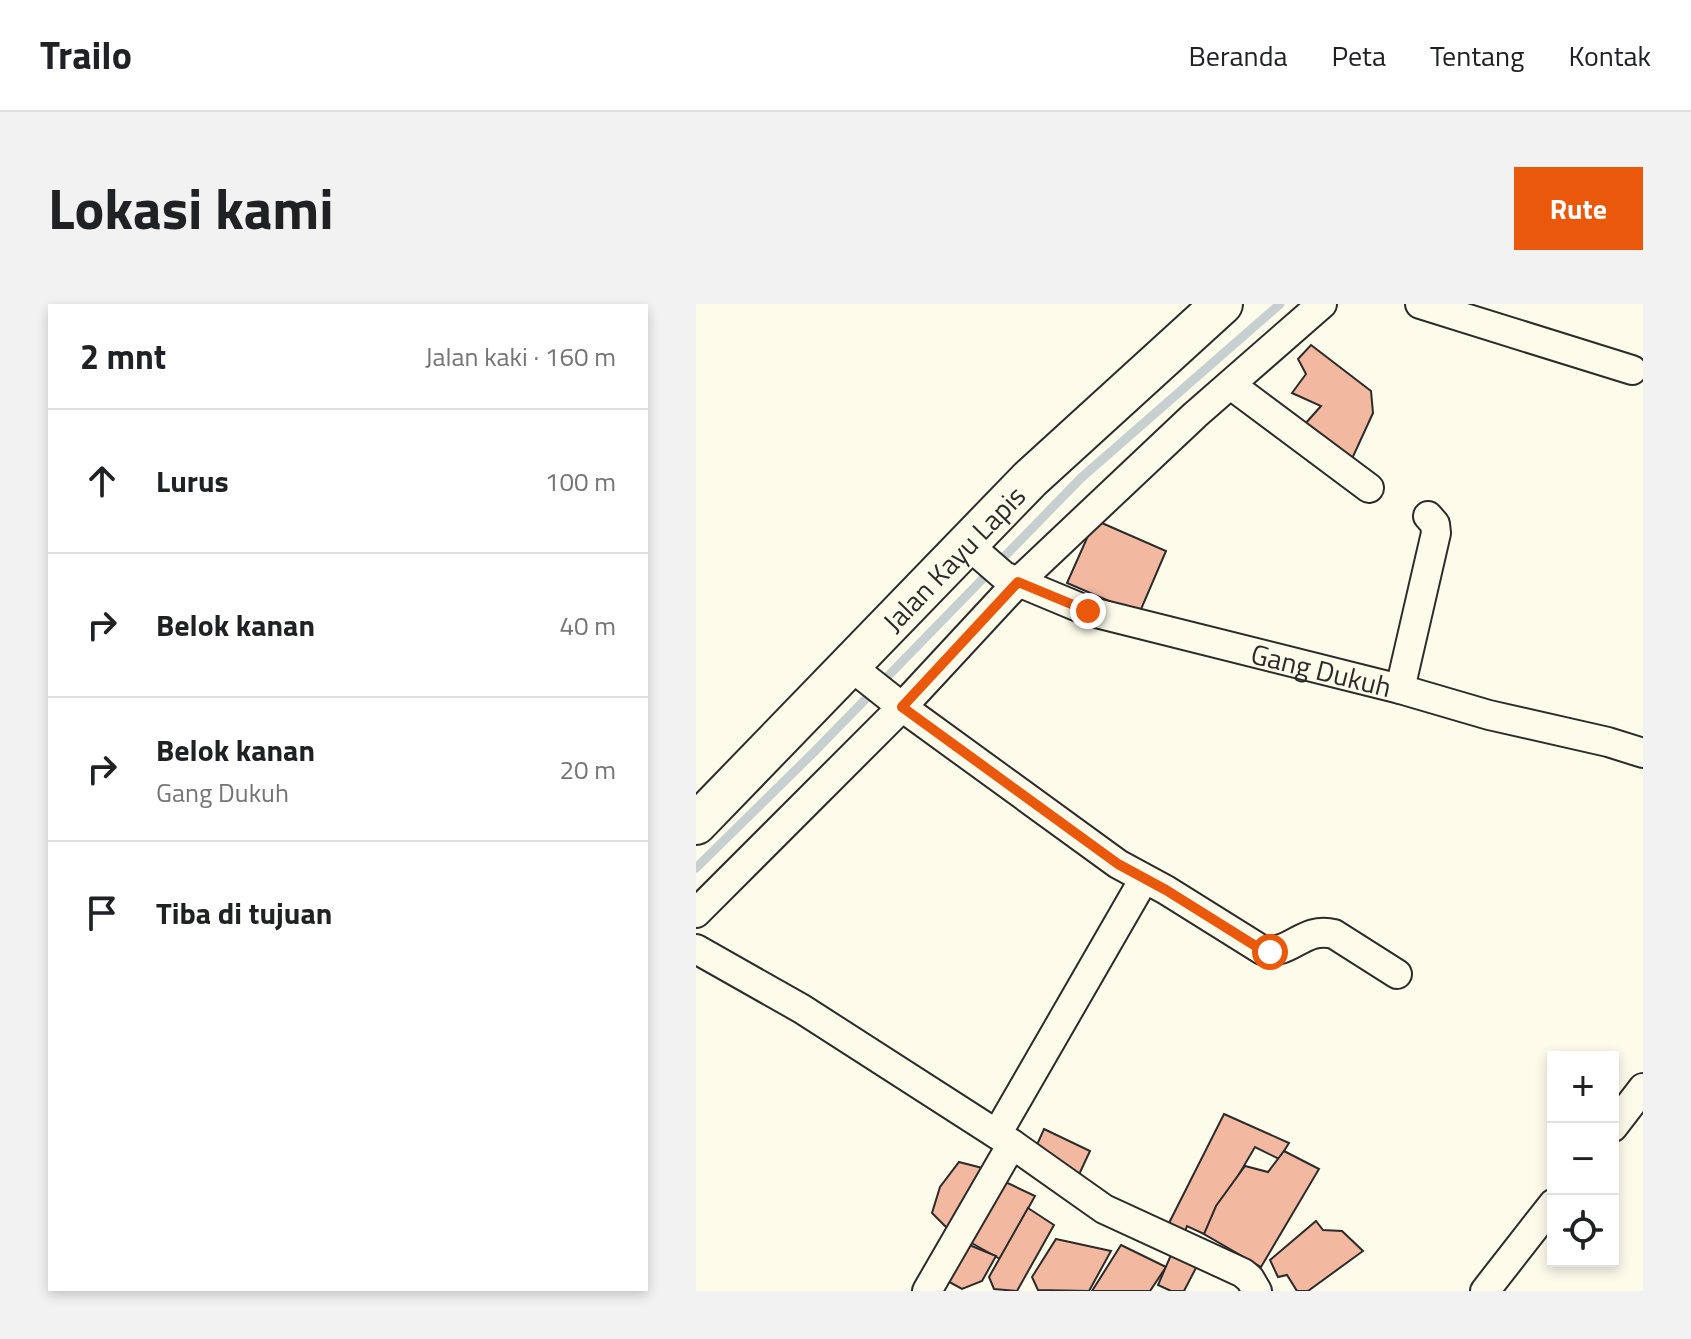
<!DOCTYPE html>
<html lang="id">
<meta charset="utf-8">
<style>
:root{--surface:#fff;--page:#f2f2f2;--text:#202124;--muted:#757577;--line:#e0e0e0;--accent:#ea580c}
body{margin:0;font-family:"Titillium Web",sans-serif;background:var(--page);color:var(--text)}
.controls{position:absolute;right:24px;bottom:24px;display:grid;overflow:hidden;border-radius:0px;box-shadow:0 4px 12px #0003}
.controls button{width:72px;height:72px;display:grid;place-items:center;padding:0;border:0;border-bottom:2px solid var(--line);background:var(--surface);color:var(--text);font:40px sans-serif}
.stop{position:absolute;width:24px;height:24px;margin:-18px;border:6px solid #ea580c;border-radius:50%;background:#fff}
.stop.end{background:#ea580c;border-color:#fff;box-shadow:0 2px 8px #0008}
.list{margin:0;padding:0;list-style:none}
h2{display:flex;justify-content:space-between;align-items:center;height:104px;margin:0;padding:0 32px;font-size:34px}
h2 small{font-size:26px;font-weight:400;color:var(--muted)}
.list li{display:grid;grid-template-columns:52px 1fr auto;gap:24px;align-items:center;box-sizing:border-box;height:144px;padding:0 32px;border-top:2px solid var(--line)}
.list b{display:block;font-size:30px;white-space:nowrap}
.list p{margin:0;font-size:26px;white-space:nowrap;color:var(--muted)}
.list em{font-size:26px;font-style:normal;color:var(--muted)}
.icon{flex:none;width:44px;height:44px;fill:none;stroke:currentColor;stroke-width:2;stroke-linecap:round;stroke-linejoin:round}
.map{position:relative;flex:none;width:947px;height:987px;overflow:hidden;border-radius:0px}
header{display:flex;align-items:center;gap:48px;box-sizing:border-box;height:112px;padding:0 40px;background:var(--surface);border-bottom:2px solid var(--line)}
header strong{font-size:38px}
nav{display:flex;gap:44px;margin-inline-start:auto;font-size:28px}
.intro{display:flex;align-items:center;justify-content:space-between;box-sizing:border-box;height:192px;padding:0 48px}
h1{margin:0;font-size:56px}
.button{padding:20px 36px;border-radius:0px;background:var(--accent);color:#fff;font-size:28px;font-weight:700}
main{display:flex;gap:48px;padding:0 48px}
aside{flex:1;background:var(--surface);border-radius:0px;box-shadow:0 4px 12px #0003}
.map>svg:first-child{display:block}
</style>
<header>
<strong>Trailo</strong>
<nav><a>Beranda</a><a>Peta</a><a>Tentang</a><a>Kontak</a></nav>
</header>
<div class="intro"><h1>Lokasi kami</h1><a class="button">Rute</a></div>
<main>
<aside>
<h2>2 mnt<small>Jalan kaki · 160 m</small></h2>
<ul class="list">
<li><svg class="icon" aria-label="ahead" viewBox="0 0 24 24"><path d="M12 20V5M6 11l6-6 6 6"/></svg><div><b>Lurus</b></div><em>100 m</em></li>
<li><svg class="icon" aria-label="right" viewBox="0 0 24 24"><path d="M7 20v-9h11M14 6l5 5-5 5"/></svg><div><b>Belok kanan</b></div><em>40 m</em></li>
<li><svg class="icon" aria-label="right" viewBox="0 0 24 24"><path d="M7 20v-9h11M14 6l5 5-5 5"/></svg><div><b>Belok kanan</b><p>Gang Dukuh</p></div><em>20 m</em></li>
<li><svg class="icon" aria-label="arrive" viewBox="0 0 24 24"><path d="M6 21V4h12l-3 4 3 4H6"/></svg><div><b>Tiba di tujuan</b></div></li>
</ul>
</aside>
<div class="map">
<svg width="947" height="987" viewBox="0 0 947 987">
<rect width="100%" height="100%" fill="#fdfbea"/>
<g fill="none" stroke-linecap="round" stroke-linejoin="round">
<!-- stream -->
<polyline stroke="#c7d0d0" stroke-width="9" points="0,564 118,448 385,174 584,0"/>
</g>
<!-- building -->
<g fill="#f2b8a0" stroke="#2b2b2b" stroke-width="2">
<polygon points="615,41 675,87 677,109 655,157 609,120 625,102 596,89 610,70 602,55"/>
<polygon points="399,216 470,247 443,310 371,279"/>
<polygon points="528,810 593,839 583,855 559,843 508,930 491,922 487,933 471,923"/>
<polygon points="348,825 394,847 373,892 330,865"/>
<polygon points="588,847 623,865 565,963 508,930 520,902 549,862 572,868"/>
<polygon points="263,858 294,866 257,930 236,909 244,883"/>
<polygon points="303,875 339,892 304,955 265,933"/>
<polygon points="332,904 358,921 321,987 298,985 293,973"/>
<polygon points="620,917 627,926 646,927 667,947 612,987 601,987 591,971 582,973 574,956"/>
<polygon points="360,935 415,947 393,987 342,986 336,973"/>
<polygon points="266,938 300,952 286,977 266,985 246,974"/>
<polygon points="425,941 470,963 454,987 396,987"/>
<polygon points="475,951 502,960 488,987 475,987 462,981"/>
</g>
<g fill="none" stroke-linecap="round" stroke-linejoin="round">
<!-- street casing -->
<g stroke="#2b2b2b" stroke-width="32">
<g id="street">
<polyline points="724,0 936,66"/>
<polyline points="535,81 673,184"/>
<path id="s1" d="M270 239 308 272 392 307 704 385 793 411 912 438 947 449"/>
<path d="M153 361 206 403 422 560 470 586 566 646C595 652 607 622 638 630L701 670"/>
<polyline points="704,385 740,229 739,220 732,212"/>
<polyline points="0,609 206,403 322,278 499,111 626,0"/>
<polyline points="0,645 106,705 316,840 408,905 547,969 554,975 561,987"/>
<polyline points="917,823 947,784"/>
<polyline points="301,830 448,575"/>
<polyline points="231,987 316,840"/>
<polyline points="789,987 857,900"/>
</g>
</g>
<!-- secondary casing -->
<g stroke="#2b2b2b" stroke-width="44">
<g id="secondary">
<path id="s2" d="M0 520 334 175 526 0"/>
</g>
</g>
<!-- street -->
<use href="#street" stroke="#fdfbea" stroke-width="28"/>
<!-- secondary -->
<use href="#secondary" stroke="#fdfbea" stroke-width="40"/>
</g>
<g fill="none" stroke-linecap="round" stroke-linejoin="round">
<!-- route -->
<polyline stroke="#ea580c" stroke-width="10" points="392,307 322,278 206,403 422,560 470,586 566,646 574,648"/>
</g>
<g text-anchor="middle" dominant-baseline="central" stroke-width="6" stroke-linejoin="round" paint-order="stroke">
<!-- street labels -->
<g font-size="28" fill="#2b2b2b" stroke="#fdfbea">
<text stroke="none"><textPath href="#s2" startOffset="370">Jalan Kayu Lapis</textPath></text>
<text stroke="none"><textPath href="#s1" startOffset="382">Gang Dukuh</textPath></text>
</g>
</g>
</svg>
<div class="controls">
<button>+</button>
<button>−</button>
<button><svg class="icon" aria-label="locate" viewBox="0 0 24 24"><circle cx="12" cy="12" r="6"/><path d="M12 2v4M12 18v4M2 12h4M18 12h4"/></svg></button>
</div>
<div class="stop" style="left:574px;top:648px"></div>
<div class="stop end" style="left:392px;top:307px"></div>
</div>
</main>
